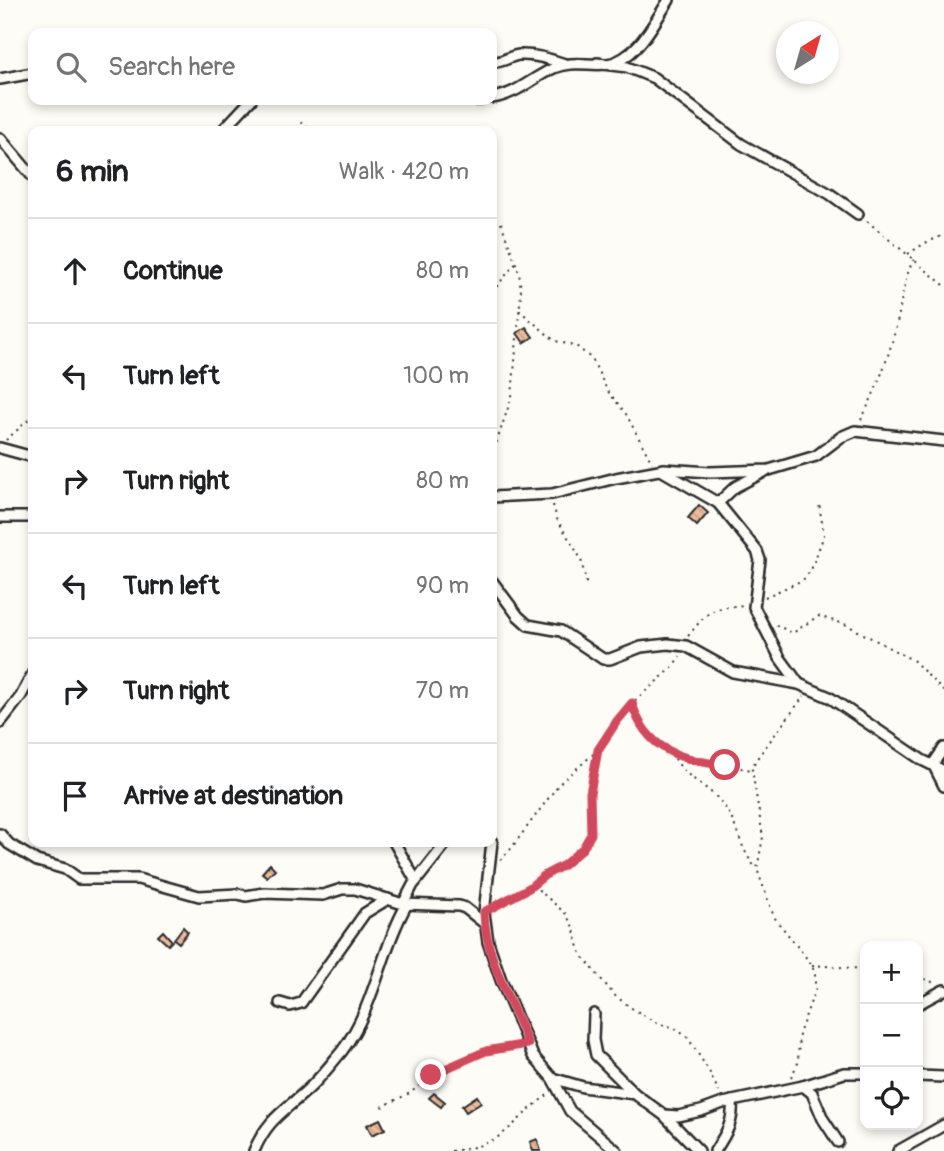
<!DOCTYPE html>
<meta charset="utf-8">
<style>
:root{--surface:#fff;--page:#f2f2f2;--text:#202124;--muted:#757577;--line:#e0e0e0}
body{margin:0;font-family:Pangolin,sans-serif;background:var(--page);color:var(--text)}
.controls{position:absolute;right:21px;bottom:21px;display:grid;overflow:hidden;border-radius:14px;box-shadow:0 4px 10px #0003}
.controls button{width:63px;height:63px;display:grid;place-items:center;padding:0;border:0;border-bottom:2px solid var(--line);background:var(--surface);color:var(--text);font:35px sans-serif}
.compass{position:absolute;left:776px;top:21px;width:63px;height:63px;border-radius:50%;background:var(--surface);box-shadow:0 4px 10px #0003;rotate:37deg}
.stop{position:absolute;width:21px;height:21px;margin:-16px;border:5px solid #d1495b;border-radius:50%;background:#fff}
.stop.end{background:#d1495b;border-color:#fff;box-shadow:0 2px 7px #0008}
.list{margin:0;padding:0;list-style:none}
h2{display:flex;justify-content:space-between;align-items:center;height:91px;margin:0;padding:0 28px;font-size:30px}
h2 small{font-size:23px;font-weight:400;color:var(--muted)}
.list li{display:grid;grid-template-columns:46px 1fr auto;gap:21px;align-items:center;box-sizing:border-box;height:105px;padding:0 28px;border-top:2px solid var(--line)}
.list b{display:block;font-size:26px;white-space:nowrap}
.list em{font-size:23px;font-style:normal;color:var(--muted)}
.icon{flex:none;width:38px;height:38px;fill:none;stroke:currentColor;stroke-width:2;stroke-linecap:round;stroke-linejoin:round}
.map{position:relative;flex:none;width:944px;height:1151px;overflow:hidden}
.search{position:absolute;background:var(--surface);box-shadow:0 4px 10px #0003;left:28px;top:28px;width:469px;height:77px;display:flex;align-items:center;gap:18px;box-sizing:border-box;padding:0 24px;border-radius:14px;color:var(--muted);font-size:26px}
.panel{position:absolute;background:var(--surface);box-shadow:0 4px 10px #0003;left:28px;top:126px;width:469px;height:721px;border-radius:14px}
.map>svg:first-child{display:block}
</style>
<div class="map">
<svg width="944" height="1151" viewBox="0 0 944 1151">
<defs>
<pattern id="building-back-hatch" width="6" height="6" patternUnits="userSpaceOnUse" patternTransform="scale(1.75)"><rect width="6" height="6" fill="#ecbc9c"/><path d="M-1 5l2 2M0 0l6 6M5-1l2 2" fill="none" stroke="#cba287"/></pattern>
</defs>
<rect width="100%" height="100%" fill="#fdfcf7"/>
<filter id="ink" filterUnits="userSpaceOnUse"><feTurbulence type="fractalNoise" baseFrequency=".0143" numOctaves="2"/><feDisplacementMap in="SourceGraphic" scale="14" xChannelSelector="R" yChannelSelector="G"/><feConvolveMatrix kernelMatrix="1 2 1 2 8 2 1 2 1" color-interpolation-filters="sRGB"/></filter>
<g filter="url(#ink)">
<!-- building -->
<g fill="url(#building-back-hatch)" stroke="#2b2b2b" stroke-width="2">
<polygon points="526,327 533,337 524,343 517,333"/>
<polygon points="699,505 708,513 697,526 688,518"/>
<polygon points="270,864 275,869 267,877 262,873"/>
<polygon points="183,927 188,932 179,943 174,939"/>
<polygon points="163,931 172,941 168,945 158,936"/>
<polygon points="434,1093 445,1102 441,1107 429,1098"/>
<polygon points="477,1096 481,1102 466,1112 462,1106"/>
<polygon points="380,1119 385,1129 372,1135 367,1125"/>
<polygon points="537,1139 541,1151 533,1151 530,1142"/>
</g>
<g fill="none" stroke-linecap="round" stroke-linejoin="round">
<!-- minor casing -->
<g stroke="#2b2b2b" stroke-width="14">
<g id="minor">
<path d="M492 62C503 63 509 56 519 55 534 54 551 59 565 64"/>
<polyline points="597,63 627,67 654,78 741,144 830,194 858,214"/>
<polyline points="0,79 33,73"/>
<path d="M492 98C516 95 532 78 554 68 572 60 588 66 607 64 636 61 655 21 669 0"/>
<polyline points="464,100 481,100"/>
<polyline points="222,131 251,100"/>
<polyline points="0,138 33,177"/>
<polyline points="0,448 33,457"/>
<polyline points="661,470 718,503 757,551 760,560 754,607 780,658 799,684"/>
<polyline points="492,497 552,494 616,478 664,469 710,472 769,470 816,456 841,437 855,431 944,441"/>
<polyline points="718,503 735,487 764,472"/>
<polyline points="0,517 33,517"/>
<polyline points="492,581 518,616 528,625 561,631 603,659 610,659 641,647 668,644 686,646 733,672 799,684 829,697 922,760 944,771"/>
<polyline points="0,723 21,696 33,673"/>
<polyline points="944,748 933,764 944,786"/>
<polyline points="0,834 9,844 37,861 65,869 79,879 138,879 199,896 238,894 246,896 264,893 323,895 342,889 355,889 403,904 459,906 465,908 484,923"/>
<polyline points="394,842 416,881"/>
<polyline points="492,842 484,913 488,942 501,980 533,1056 552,1078 570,1111 617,1151"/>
<polyline points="403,904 413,885 447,842"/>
<polyline points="280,1003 290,1006 301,1003 365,913 388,899"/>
<polyline points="918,1004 944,990"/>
<polyline points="594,1014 593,1040 596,1055 634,1093"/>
<polyline points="918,1076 944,1077"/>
<polyline points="552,1078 583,1087 635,1094 664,1115 699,1151"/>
<polyline points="803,1086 812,1093 823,1119 838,1142"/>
<polyline points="664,1115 678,1116 701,1111 723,1103 803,1086 844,1073 865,1073"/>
<path d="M254 1151C267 1120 283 1112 306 1091 319 1080 331 1064 342 1051 375 1007 380 952 407 904"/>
<path d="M715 1151C726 1134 734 1122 732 1101"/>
<polyline points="898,1151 944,1125"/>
</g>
</g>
<!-- path -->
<g stroke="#2b2b2b" stroke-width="2" stroke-dasharray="2 5" stroke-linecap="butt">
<polyline points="301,122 311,131"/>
<polyline points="867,221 944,285"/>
<polyline points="908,254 925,243 944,235"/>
<polyline points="492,292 516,263"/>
<polyline points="519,310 555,341 576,346 592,359 607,390 626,414 652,463"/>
<path d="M861 420C877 389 889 357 897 323 902 301 903 279 914 259"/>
<polyline points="6,440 33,416"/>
<polyline points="492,456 512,396 521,292 519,272 500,220"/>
<polyline points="553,505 557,519 581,559 587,587"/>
<polyline points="765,597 803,580 811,570 824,535 819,504"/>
<polyline points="776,625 793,633 818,616 847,625 914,661 944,692"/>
<path d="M688 636C710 609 709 609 744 605"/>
<path d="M633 706C649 762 703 760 751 770"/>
<path d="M672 752C682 779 710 785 724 806 739 827 739 848 756 868"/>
<polyline points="500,860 510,850 559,784 598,750 617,721 632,703 671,669 680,656"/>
<polyline points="533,885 566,914 573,927 581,954 614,995 633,1009 657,1023 675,1028 688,1038 709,1071 719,1092"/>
<polyline points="494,906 529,889 545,875 564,865 583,848 591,834 590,793 598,751"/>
<polyline points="812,965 865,969"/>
<polyline points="918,976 937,984"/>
<polyline points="791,1077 798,1063 799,1034 815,990 815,975 812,965 774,917 757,869 763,837 752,770 755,761 804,696"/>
<polyline points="382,1107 410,1093 440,1070 486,1051 517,1046"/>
<path d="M451 1151C508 1145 508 1123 549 1094"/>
</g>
<!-- minor -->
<use href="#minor" stroke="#fdfcf7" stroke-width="9"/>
</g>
</g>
<g fill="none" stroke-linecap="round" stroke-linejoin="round" filter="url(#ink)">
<!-- route -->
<path stroke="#d1495b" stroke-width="9" d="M431 1075 486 1051 528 1044C512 1002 485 958 484 912L529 888 545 875 564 865 583 848 591 834 590 793 598 750 617 721 632 703C645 749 681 761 725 765"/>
</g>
</svg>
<div class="controls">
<button>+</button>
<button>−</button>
<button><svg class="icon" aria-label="locate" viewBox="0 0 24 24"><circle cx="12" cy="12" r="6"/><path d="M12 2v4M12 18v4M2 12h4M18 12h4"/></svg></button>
</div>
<svg class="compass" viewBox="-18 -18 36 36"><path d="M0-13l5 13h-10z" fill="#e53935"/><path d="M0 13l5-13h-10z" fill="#757577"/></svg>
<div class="stop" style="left:725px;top:765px"></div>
<div class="stop end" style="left:431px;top:1075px"></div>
<div class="search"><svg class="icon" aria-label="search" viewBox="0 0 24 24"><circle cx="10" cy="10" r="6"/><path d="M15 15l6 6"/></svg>Search here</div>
<section class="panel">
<h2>6 min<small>Walk · 420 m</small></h2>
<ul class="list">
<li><svg class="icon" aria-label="ahead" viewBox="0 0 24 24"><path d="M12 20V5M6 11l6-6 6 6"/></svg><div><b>Continue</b></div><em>80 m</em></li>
<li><svg class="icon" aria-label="left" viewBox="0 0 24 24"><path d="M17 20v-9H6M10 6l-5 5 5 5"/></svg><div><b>Turn left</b></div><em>100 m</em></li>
<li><svg class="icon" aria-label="right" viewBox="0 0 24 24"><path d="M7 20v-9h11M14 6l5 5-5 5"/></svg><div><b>Turn right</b></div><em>80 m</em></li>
<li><svg class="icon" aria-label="left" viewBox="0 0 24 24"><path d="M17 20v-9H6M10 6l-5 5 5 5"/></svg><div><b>Turn left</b></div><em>90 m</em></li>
<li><svg class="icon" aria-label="right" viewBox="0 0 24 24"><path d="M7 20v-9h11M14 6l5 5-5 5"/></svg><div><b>Turn right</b></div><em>70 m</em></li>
<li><svg class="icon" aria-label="arrive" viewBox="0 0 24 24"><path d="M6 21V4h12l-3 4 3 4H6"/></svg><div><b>Arrive at destination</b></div></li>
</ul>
</section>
</div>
